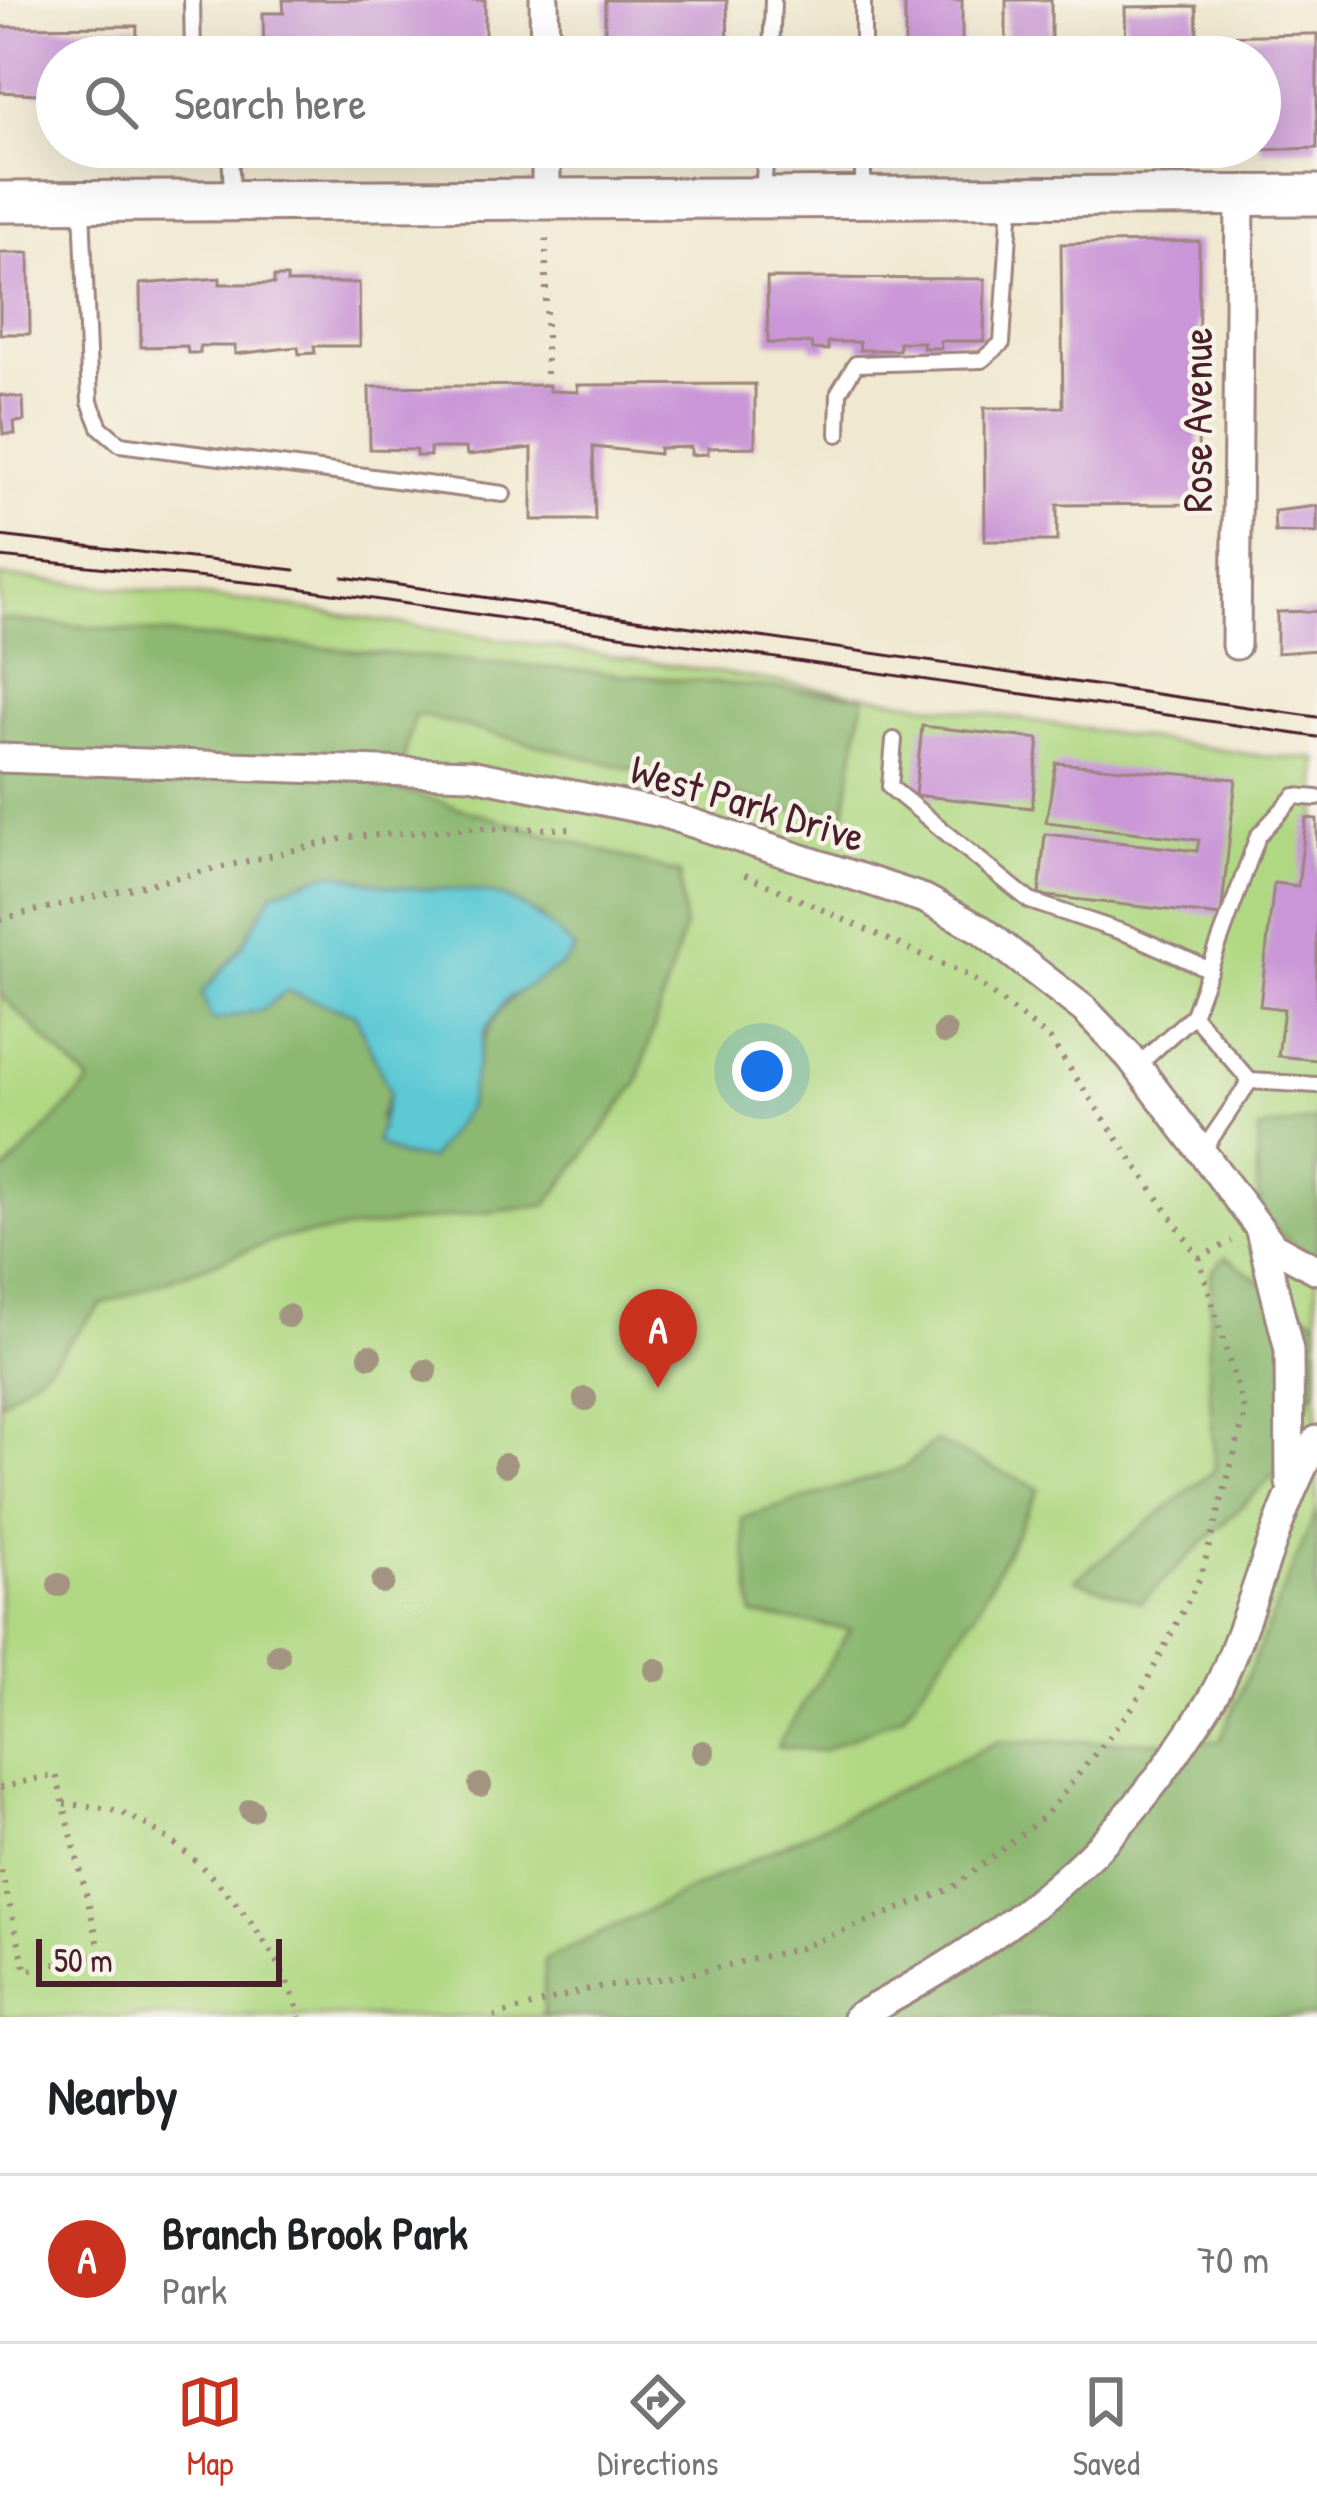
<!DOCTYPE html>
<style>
:root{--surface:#fff;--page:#f2f2f2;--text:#202124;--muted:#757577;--line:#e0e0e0;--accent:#c8321e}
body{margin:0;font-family:"Patrick Hand",sans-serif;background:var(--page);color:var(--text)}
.scale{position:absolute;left:36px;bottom:30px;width:246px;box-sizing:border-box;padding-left:12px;border:6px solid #4a1f2b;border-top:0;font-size:33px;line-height:42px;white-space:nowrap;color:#4a1f2b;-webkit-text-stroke:9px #f7f3e8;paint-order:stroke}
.you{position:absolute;left:762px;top:1071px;width:42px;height:42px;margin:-30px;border:9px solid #fff;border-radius:50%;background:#1a73e8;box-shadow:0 0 0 18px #1a73e833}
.badge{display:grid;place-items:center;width:78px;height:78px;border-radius:50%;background:var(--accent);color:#fff;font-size:39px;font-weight:700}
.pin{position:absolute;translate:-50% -99px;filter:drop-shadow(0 3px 6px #0008)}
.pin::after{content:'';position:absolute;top:63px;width:42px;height:36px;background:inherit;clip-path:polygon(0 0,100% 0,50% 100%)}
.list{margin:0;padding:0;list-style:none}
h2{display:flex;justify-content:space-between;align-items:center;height:156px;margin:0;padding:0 48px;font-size:51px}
h2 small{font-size:39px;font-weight:400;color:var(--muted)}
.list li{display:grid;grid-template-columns:78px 1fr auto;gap:36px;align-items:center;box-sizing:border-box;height:168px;padding:0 48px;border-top:3px solid var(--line)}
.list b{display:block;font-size:45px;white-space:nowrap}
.list p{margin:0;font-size:39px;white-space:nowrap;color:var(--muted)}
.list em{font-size:39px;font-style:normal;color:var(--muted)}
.icon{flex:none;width:66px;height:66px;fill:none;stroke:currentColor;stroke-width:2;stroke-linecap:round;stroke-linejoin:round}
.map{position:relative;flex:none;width:1317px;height:2017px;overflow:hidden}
.search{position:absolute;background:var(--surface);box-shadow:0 12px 48px #0002;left:36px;right:36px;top:36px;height:132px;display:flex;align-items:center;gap:30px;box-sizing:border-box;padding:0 42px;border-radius:66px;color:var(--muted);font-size:45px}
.sheet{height:324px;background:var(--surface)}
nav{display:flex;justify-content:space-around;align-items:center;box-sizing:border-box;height:168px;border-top:3px solid var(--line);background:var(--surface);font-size:33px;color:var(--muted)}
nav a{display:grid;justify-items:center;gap:6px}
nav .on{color:var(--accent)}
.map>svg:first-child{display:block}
</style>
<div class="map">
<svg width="1317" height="2017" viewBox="0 0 1317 2017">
<rect width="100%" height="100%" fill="#f7f3e8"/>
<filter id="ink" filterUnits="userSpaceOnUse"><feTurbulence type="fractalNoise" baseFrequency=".00833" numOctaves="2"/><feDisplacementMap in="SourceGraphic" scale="24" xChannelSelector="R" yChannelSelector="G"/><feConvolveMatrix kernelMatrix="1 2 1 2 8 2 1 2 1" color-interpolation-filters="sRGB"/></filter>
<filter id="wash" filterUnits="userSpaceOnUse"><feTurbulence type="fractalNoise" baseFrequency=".004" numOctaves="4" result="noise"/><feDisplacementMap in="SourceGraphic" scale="48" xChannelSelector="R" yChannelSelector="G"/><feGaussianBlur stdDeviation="2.7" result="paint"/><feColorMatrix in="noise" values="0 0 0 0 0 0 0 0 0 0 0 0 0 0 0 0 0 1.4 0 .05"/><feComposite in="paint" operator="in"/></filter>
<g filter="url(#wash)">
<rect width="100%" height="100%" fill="#f0e8d0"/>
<!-- green -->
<polygon fill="#b0d883" stroke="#7d7c57" stroke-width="3" points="0,576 258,602 1261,756 1317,759 1317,2017 0,2017"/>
<!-- forest -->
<g fill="#8cb871" stroke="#6b6c4e" stroke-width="3" fill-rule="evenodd">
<path d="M0 619 864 696 843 823 415 714 396 789 680 874 684 928 637 1084 547 1205 281 1238 101 1305 48 1366 0 1402V1177L90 1083 0 994ZM331 872C355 877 382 886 406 888 467 890 487 887 543 917L532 982C481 1017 480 1050 467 1108L379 1119 390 1092 355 1014 286 991 202 994 241 948 273 892Z"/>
<path d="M1317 1120V1258C1250 1223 1255 1199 1259 1129Z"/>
<polygon points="1225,1257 1317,1321 1317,1383 1274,1475 1141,1602 1075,1580 1215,1470 1208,1364 1211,1273"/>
<polygon points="935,1441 1039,1489 976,1611 903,1715 822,1751 777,1747 850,1629 753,1615 742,1518 904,1468"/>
<polygon points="1317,1510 1317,2017 543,2017 545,1960 997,1742 1220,1741"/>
</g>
<!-- water -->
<path fill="#5cc9d4" stroke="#537480" stroke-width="3" d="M331 872C355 877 381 886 405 888 490 892 511 884 575 950L562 965 507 999 485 1030 467 1108 430 1159 400 1156 376 1142 390 1092 355 1014 286 991 262 1010 212 1021 202 994 241 948 273 892Z"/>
<g id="blocks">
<!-- building -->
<g fill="#ca96d7">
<polygon points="283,0 485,0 485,57 264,57 263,13 284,13"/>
<polygon points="605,0 727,0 728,57 605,57"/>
<rect x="905" y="0" width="57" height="57"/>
<rect x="1006" y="0" width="45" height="57"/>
<polygon points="1196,6 1198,57 1126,57 1125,7"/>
<polygon points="137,26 136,57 57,57 57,95 0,92 0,27"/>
<polygon points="1309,34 1317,34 1317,148 1260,150 1260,57 1213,57 1213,36"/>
<polygon points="606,147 729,147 729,154 606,156"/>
<polygon points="906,147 954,147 954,152 906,153"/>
<polygon points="976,147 1050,147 1050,152 976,154"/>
<polygon points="1199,241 1198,504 1057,505 1057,541 985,541 984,408 1063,407 1061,244"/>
<polygon points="0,253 29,253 30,334 0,334"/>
<polygon points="274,277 287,277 287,283 359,283 360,346 314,346 315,353 299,354 298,347 235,354 235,346 200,346 200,353 188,353 187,346 141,347 140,284 220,278 220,284 274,284"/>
<polygon points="767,278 985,279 984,341 940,341 941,348 923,348 924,342 899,342 899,350 860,350 859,342 828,342 828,350 813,349 811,343 768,343"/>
<polygon points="755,384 755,447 708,448 708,454 691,455 691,447 659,448 659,454 593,447 595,520 532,520 532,448 467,455 466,448 430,448 430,456 416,456 416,450 370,449 369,387 549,385 549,391 578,392 577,385"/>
<polygon points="0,395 23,398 24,421 14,422 15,434 3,434"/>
<polygon points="1317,506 1317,533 1275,532 1274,511"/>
<polygon points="1317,611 1317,650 1277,653 1277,612"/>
<polygon points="922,726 1039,739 1032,808 915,795"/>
<polygon points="1056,763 1236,779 1221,916 1039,895 1045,834 1197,851 1199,840 1046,822"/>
<polygon points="1306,818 1317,819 1317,1060 1278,1056 1284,1009 1260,1006 1274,883 1298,886"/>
</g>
</g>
</g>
<g filter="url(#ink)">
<use href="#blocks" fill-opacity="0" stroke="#9d847e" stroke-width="3"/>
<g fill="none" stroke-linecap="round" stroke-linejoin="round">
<!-- lane casing -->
<g stroke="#9d847e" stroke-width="20">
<g id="lane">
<polyline points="192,0 193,57"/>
<polyline points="771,57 773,0"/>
<polyline points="863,57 863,0"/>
<polyline points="230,147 232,195"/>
<polyline points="763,196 766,147"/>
<polyline points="863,196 863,147"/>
<polyline points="82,207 90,402 100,427 120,444 503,494"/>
<polyline points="838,434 839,392 856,364 982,360 1002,343 1011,201"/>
<polyline points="894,740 890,787 1030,901 1131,935 1210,970"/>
<polyline points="1317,798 1295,796 1258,836 1193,1015 1250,1081 1317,1085"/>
<polyline points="1137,1066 1193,1015"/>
<polyline points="1202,1152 1250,1081"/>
</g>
</g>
<!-- street casing -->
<g stroke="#9d847e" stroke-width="33">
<g id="street">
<polyline points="544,0 545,57"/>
<polyline points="546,147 546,196"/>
<polyline points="1236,645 1240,196"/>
<polyline points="0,758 470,774 662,813 925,899 982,930 1085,1010 1130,1057 1273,1246 1317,1270"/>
<polyline points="1260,1231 1289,1350 1290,1483"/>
<path d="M857 2017C986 1949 1096 1872 1178 1750 1193 1727 1211 1704 1222 1679 1257 1601 1274 1515 1317 1440"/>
</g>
</g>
<!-- secondary casing -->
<g stroke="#9d847e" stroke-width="45">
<polyline id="secondary" points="0,202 1317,195"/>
</g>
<!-- path -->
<g stroke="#9d847e" stroke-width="6" stroke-dasharray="3 9" stroke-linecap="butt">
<polyline points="546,374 546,233"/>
<polyline points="0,919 350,837 474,828 575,829"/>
<polyline points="1199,1258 1232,1241"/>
<polyline points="0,1788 56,1774 101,1953 26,1971 0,1867"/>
<path d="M64 1804C81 1806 103 1806 119 1812 194 1839 281 1943 300 2017"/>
<polyline points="494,2017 585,1990 686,1975 800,1948 952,1888 1045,1816 1135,1704 1201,1576 1245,1414 1199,1258 1049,1038 969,976 743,874"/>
</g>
<!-- lane -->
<use href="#lane" stroke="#fff" stroke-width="14"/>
<!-- street -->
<use href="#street" stroke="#fff" stroke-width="27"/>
<!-- secondary -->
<use href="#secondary" stroke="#fff" stroke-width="39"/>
<!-- tram -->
<g stroke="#4a1f2b" stroke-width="3">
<polyline points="0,536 295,570"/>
<polyline points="0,557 284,586 1317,737"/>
<polyline points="343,577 1317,717"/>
</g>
</g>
<!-- trees -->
<g fill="#a39381">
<circle cx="945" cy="1032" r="12"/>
<circle cx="288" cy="1316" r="12"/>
<circle cx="370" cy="1356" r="12"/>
<circle cx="426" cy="1371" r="12"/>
<circle cx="585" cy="1399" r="12"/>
<circle cx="505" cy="1465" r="12"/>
<circle cx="383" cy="1582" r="12"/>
<circle cx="59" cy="1585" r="12"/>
<circle cx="278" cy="1655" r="12"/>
<circle cx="656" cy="1670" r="12"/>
<circle cx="703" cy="1752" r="12"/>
<circle cx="480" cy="1785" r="12"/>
<circle cx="251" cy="1810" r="12"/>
</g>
</g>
<g text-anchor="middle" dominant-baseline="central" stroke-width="9" stroke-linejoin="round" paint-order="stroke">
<!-- street labels -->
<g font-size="42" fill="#4a1f2b" stroke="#f7f3e8">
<text transform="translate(1196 420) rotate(-90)">Rose Avenue</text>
<text transform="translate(748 802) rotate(17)">West Park Drive</text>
</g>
</g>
</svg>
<div class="scale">50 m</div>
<div class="you"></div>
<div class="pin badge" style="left:658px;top:1388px">A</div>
<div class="search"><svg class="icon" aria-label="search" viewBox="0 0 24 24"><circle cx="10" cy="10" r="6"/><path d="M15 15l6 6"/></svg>Search here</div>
</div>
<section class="sheet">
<h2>Nearby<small></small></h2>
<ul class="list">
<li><span class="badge">A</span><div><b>Branch Brook Park</b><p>Park</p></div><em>70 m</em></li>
</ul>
</section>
<nav>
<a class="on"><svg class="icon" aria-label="map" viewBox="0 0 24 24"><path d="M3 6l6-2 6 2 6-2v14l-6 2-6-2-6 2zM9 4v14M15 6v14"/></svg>Map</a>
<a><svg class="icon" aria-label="directions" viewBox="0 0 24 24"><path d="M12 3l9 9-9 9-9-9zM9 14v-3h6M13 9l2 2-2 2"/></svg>Directions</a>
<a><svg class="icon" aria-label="saved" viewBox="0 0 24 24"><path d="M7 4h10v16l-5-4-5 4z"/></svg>Saved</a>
</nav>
